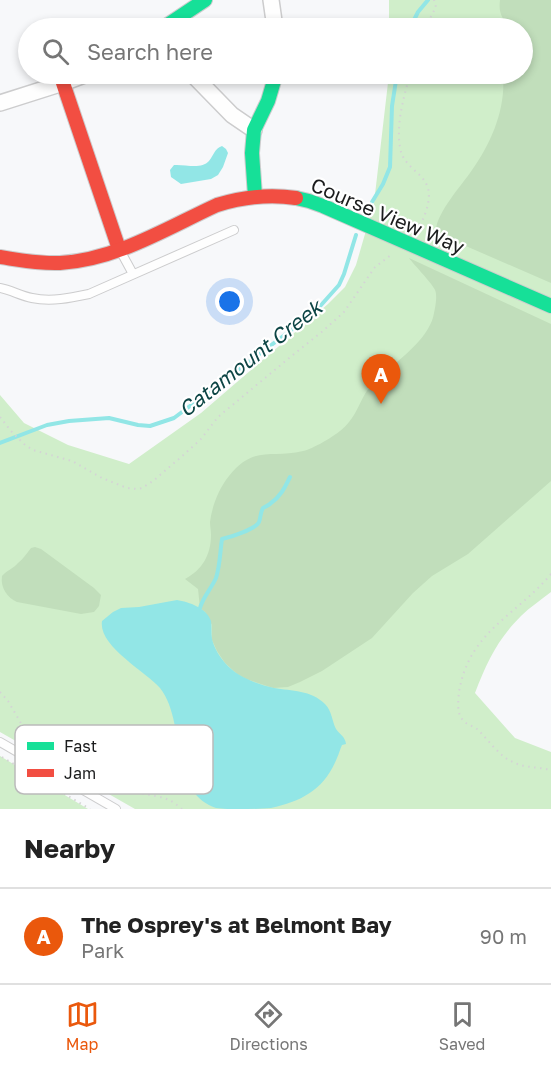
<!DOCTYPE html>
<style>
:root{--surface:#fff;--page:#f2f2f2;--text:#222;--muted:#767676;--line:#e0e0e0;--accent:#ea580c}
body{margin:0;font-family:"Golos Text",sans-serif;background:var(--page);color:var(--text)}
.you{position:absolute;left:230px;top:302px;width:21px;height:21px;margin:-15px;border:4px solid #fff;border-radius:50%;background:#1a73e8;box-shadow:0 0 0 9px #1a73e833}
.badge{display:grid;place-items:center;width:39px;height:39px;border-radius:50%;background:var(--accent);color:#fff;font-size:20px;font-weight:700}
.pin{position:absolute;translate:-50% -50px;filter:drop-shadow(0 2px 3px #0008)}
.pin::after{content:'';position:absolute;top:32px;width:21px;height:18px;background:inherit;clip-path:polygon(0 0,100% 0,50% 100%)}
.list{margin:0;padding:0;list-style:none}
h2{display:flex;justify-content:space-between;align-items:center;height:78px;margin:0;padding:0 24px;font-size:26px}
h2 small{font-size:20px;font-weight:400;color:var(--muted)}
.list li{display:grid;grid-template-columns:39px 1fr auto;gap:18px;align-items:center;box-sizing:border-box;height:96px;padding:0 24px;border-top:2px solid var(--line)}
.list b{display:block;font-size:22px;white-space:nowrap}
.list p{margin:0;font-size:20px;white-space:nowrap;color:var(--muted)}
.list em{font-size:20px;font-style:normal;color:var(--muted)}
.icon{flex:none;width:33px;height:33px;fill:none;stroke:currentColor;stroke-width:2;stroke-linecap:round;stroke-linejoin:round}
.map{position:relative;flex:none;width:551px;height:809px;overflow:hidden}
.search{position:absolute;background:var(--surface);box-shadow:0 3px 9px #0003;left:18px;right:18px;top:18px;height:66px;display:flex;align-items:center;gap:15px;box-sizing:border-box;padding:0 21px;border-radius:33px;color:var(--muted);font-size:22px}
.sheet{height:174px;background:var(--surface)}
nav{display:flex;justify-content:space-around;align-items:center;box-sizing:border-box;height:84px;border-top:2px solid var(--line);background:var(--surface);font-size:16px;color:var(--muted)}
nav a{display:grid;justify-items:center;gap:3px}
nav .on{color:var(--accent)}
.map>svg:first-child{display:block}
</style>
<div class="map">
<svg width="551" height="809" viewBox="0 0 551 809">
<rect width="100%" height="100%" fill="#f7f8fa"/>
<!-- green -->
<g fill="#d0eeca">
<path d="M389 0H551V592C541 600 530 607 521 616 497 640 487 662 475 693L515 738 551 752V809H135L0 732V395L24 423 68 445 129 464 201 413 328 304 345 287 356 265 374 203 389 74H522V28H389Z"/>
<polygon points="0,756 88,809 0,809"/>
</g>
<!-- forest -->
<g fill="#c1debb">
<path d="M500 0H551V283L452 240 442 235 436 230C437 212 462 185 472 170 492 142 506 108 503 74H522V28H506C504 15 498 17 500 0Z"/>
<path d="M409 258 551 324V481L468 554 432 576 413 593 372 638 322 671 300 682 288 687 273 688 246 679 237 674 225 663 217 651 212 640V625L205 612 200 608 198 589 185 579C202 570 211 555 211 535 211 531 210 526 210 522 212 506 219 488 229 476 254 444 272 459 303 451 309 450 315 446 320 444 332 437 344 430 352 418 359 408 362 396 370 387 387 368 419 348 430 325 433 320 434 313 435 308 436 303 437 294 435 290 432 283 414 265 409 258Z"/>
<path d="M35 547 41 549 94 588 101 595 99 606 94 612 81 614 17 602C8 598 0 588 2 576 6 571 14 568 18 563 23 559 27 553 31 548Z"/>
</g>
<!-- water -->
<g fill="#92e6e6">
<path d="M222 146 226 149 228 153 223 167 218 175 211 179 181 184 171 177 170 170 174 165C185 164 201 170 209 161 214 155 214 149 222 146Z"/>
<path d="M177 600C189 602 207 608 211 621 212 627 211 633 212 639 214 648 220 657 225 663 237 677 257 684 274 688 292 691 311 690 325 704 332 711 332 721 336 729 340 735 345 736 346 744L342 745C340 749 339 754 337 758 324 790 302 801 271 808 260 809 249 809 239 809 231 809 223 809 216 808 168 792 187 722 160 688 145 671 98 646 102 621L113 612 121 608 139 607Z"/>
</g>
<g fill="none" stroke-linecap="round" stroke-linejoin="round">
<!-- stream -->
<g stroke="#92e6e6" stroke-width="4">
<polyline points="410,28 418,12 428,0"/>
<polyline points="372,202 383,184 390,167 392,106 397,74"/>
<polyline points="0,443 47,425 69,421 109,418 138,425 150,426 174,418 314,313 339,285 344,274 356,235"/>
<path d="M200 608C203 597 211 589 216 578 220 566 220 552 222 539 231 537 256 529 259 522 261 517 260 513 263 508 265 507 269 505 271 503 281 496 285 487 290 477"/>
</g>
<!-- lane casing -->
<g stroke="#cccccd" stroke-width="10">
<g id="lane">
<polyline points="121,252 133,274"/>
<path d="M0 288C11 290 21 296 32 298 51 302 70 298 89 294L234 230"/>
<polyline points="0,742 116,809"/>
</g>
</g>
<!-- street casing -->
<g stroke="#cccccd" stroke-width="18">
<g id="street">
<polyline points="271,0 275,28"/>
<polyline points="192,74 232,115 254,130"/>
<polyline points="0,103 63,83 87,74"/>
</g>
</g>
<!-- fast casing -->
<g stroke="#cccccd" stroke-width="16">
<g id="fast">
<polyline points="163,28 205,0"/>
<polyline points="255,196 252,153 254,130 268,101 276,74"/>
<polyline points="296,198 309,201 323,206 551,306"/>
</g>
</g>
<!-- jam casing -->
<g stroke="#cccccd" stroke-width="16">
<g id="jam">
<polyline points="63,83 119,249"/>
<path d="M0 257C20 260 40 264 60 263 116 260 167 228 217 205 243 197 269 194 296 198"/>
</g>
</g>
<!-- path -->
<g stroke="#d4d4d5" stroke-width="2" stroke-dasharray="1.5 4.5" stroke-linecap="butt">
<polyline points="425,28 436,7 434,0"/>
<path d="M410 74C404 97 396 123 400 147 404 175 439 172 426 211 424 218 422 222 417 227"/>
<polyline points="0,417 11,431 24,444 33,450 72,461 102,478 127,488 137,489 142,488 153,481 180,458 201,439 218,417 294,354 323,331 344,312 375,267 391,255"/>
<path d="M551 574C516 616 469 631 459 692 458 700 457 713 462 719 465 724 473 726 477 729 489 740 499 757 515 763 526 768 539 767 551 770"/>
<path d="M0 692 8 701 22 725 41 742 66 758 87 766 127 790C137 794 146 794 156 796 167 798 174 802 182 809"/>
<polyline points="2,757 90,809"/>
</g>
<!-- lane -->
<use href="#lane" stroke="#fefefe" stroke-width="8"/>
<!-- street -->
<use href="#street" stroke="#fefefe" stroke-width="15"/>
<!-- fast -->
<use href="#fast" stroke="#16e098" stroke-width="14"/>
<!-- jam -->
<use href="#jam" stroke="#f24e42" stroke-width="14"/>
</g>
<g text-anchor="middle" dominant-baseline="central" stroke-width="4.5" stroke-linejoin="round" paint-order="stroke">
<!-- street labels -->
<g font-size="20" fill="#1b1c1d" stroke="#fff">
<text transform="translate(388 215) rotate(23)">Course View Way</text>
</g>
<!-- water labels -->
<g font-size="21" font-style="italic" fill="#0d4545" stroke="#fff">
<text transform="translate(250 358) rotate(-38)">Catamount Creek</text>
</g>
</g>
<!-- legend -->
<rect x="15" y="725" width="198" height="69" rx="9" fill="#fff" stroke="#bbb" stroke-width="1.5"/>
<rect x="27" y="742" width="27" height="8" fill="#16e098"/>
<rect x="27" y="769" width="27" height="8" fill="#f24e42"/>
<g font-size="16" fill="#1b1c1d">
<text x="64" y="752">Fast</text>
<text x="64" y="779">Jam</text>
</g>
</svg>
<div class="you"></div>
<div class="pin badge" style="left:381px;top:404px">A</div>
<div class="search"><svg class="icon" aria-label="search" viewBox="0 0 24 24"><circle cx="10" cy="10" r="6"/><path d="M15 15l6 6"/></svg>Search here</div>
</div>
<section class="sheet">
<h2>Nearby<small></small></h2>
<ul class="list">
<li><span class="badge">A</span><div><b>The Osprey's at Belmont Bay</b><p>Park</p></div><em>90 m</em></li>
</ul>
</section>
<nav>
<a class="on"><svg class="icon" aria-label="map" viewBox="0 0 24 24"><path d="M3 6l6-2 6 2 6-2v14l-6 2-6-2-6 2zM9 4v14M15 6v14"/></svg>Map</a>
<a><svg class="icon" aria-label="directions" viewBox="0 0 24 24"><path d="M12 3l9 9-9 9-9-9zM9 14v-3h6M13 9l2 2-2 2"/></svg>Directions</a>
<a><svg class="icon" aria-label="saved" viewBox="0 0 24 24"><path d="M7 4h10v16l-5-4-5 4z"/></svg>Saved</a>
</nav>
